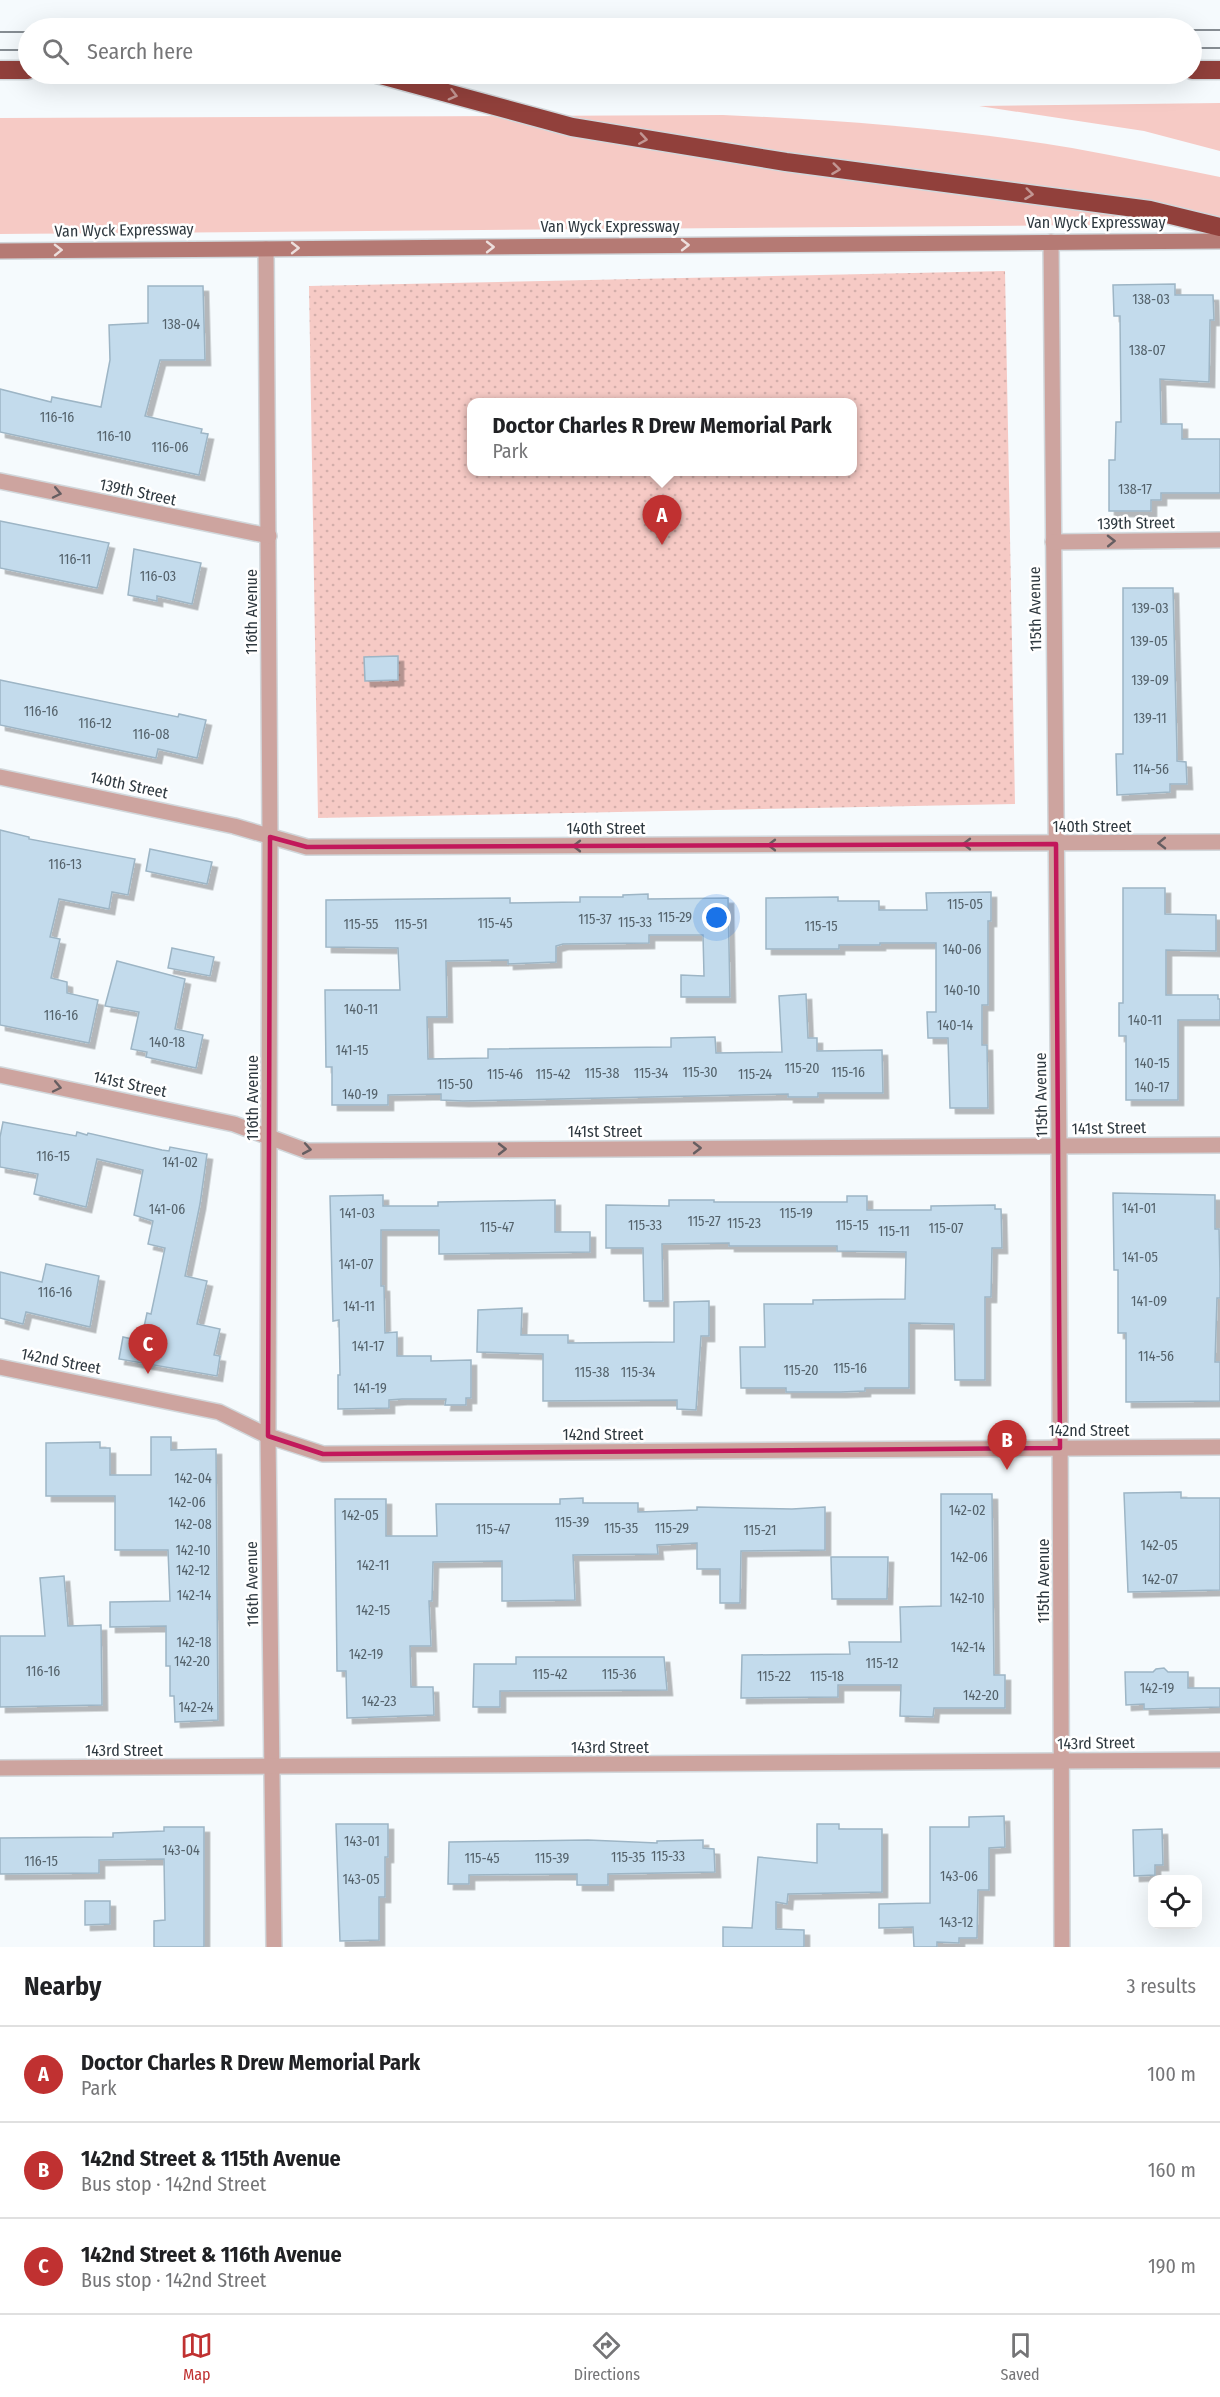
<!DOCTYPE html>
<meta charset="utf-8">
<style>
:root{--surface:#fff;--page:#f6f6f6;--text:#202124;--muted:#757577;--line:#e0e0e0;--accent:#c03131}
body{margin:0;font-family:"Fira Sans Condensed",sans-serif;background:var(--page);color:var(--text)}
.controls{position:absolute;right:18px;bottom:18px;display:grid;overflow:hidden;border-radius:12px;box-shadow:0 6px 24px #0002}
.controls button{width:54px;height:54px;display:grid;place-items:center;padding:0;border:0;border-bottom:2px solid var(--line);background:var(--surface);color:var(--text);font:30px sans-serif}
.you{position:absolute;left:717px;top:918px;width:21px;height:21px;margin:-15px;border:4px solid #fff;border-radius:50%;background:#1a73e8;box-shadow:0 0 0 9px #1a73e833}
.badge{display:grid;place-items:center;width:39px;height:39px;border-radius:50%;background:var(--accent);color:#fff;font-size:20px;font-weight:700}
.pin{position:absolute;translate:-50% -50px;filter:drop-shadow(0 2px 3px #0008)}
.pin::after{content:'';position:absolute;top:32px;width:21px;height:18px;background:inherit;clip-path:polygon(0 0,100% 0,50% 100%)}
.popup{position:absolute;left:467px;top:398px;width:390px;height:78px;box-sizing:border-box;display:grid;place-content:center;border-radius:12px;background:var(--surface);filter:drop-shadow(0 2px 4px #0005);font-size:20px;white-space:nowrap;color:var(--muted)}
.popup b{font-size:22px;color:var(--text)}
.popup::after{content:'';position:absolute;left:50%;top:100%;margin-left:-12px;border:12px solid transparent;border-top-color:var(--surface)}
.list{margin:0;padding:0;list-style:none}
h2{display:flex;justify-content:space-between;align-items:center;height:78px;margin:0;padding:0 24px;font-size:26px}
h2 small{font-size:20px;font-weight:400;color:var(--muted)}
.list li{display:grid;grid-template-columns:39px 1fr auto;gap:18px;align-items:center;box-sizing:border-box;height:96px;padding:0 24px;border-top:2px solid var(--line)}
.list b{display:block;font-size:22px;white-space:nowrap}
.list p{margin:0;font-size:20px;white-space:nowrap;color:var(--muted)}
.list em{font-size:20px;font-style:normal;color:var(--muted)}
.icon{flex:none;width:33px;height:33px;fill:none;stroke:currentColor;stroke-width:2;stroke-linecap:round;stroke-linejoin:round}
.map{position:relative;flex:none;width:1220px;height:1947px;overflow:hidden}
.search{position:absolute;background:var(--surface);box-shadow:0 6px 24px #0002;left:18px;right:18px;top:18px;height:66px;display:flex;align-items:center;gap:15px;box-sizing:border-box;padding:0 21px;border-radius:33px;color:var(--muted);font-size:22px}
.sheet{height:366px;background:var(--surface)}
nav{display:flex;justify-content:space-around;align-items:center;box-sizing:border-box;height:84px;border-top:2px solid var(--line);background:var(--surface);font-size:16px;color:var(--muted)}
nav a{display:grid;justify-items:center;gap:3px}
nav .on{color:var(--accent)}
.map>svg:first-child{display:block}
</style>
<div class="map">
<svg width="1220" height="1947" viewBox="0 0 1220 1947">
<defs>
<pattern id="park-dots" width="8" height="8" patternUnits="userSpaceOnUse" patternTransform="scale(1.5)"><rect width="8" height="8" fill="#f6cac5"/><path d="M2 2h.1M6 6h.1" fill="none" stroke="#d3aeaa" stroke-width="1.8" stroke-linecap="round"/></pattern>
<filter id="shadow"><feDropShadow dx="5.5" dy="5.5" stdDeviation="0" flood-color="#0004"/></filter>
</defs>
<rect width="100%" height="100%" fill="#f5fafd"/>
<!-- green -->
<g fill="#f6cac5">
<polygon points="1220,103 1220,151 1144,131 979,106"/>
<path d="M723 115C840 120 957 129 1072 148 1122 157 1171 167 1220 177V224L0 234V118Z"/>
</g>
<!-- park -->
<path fill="url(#park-dots)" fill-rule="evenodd" d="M1005 271 1015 804 318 818 309 286ZM472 402H852V472H472Z"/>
<!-- building -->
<g fill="#c3dbec" stroke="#9db5c5" stroke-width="1.5" filter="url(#shadow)">
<polygon points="1175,284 1175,295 1213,295 1214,320 1210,320 1209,382 1160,379 1161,424 1182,424 1182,439 1220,439 1220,493 1161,493 1161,500 1151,500 1151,511 1109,511 1109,460 1115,460 1116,422 1121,422 1120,316 1114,316 1113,285"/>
<polygon points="148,286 203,286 205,360 160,360 145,416 202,429 201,433 208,434 199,475 0,432 0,389 51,402 52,397 101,407 110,360 109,325 148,323"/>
<polygon points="0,521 109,543 97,588 0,568"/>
<polygon points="134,549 201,563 192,604 157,596 157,601 128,595"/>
<polygon points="1123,588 1173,588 1177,753 1177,761 1186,762 1187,784 1170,784 1170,792 1117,795 1116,754 1123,754"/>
<polygon points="398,656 398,680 365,681 364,657"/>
<polygon points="0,680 178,717 179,714 206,720 197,758 158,749 156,758 0,725"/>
<polygon points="0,830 29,837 29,839 135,859 128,895 112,892 109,909 59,899 50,937 60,939 51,978 67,982 67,993 98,1000 89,1043 0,1025"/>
<polygon points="150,849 212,862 207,884 146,871"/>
<polygon points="1123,888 1165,888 1165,914 1216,915 1216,951 1166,950 1166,995 1218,995 1218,999 1220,999 1220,1020 1178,1020 1178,1100 1126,1100 1126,1036 1119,1036 1119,1003 1123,1003"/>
<polygon points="991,892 991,921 988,921 988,1005 982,1005 982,1045 987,1045 988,1108 950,1108 948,1038 928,1038 927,1012 936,1012 936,943 880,943 880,945 839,945 839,949 766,949 766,898 838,897 838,901 879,901 879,910 927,910 926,893"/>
<polygon points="648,894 648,899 728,898 730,997 681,997 681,975 704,976 703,935 649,935 649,943 563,944 556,946 556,962 508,964 508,960 446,961 447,1017 427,1017 428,1059 488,1058 488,1049 671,1047 671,1038 715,1037 716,1053 782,1052 779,996 806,994 808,1038 817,1038 817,1051 882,1050 883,1093 818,1093 818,1097 788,1097 788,1094 463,1101 441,1100 441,1094 388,1095 388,1105 332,1105 332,1067 326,1067 325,990 400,990 398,948 326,947 326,900 510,898 510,903 580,902 580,897 623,897 623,895"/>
<polygon points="172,948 214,957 210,976 168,968"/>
<polygon points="117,961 185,979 175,1029 203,1035 196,1068 146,1057 147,1052 131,1049 139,1012 105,1006"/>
<polygon points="3,1122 76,1136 77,1132 87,1135 88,1133 162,1150 169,1151 170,1147 207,1154 200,1204 185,1276 207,1281 197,1324 220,1329 214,1355 220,1356 217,1376 119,1359 123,1337 141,1341 147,1313 151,1314 165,1248 148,1244 153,1221 134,1215 143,1170 97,1159 86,1207 34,1194 38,1174 0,1167 0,1137"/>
<polygon points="1113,1193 1215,1195 1215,1229 1219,1229 1220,1273 1220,1298 1217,1298 1215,1362 1220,1362 1220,1401 1126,1402 1126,1333 1118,1333 1118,1270 1114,1270"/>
<polygon points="383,1195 383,1206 438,1206 438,1202 555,1200 555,1232 590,1232 590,1252 439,1254 439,1230 381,1230 381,1286 384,1286 385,1333 397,1332 397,1356 431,1356 431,1361 471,1360 471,1398 466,1398 466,1405 445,1405 446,1399 402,1399 389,1400 389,1408 338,1409 338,1375 340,1375 339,1320 333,1321 330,1196"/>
<polygon points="847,1196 867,1196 867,1210 931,1210 931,1206 995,1205 995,1209 1001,1209 1002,1248 992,1248 991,1297 985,1297 985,1380 955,1380 954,1324 909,1323 909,1388 865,1388 865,1391 841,1392 786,1392 786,1388 741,1388 740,1347 765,1347 764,1304 813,1304 813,1300 905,1299 906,1252 837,1251 837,1246 729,1246 729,1243 662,1244 663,1301 644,1301 643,1248 606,1248 606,1205 669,1206 669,1200 714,1200 714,1202 847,1202"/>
<polygon points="46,1264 99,1276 90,1327 26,1312 23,1324 0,1318 0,1272 42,1282"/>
<polygon points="709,1301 709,1336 701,1336 696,1410 677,1409 677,1400 543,1401 543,1354 477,1352 478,1310 522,1308 521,1335 568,1335 568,1343 674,1342 674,1302"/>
<polygon points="151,1437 171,1437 171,1450 216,1449 218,1720 175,1722 174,1696 170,1696 170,1666 166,1666 166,1626 110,1627 110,1602 170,1601 168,1550 115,1550 115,1496 46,1496 46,1443 100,1442 100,1448 110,1448 110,1475 151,1475"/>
<polygon points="1181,1492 1181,1498 1220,1498 1220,1590 1128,1592 1124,1493"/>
<polygon points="941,1494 992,1494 994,1675 1005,1675 1005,1708 934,1708 933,1717 900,1716 901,1685 838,1685 838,1697 741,1698 742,1655 850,1654 849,1642 901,1642 900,1607 941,1606"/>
<polygon points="583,1498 583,1503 638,1503 638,1512 697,1510 697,1507 792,1509 825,1507 825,1550 741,1551 740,1603 720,1603 720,1569 697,1569 697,1543 657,1545 658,1554 573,1555 575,1600 502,1601 502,1561 433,1562 432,1601 429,1601 431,1646 410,1646 411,1687 433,1687 434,1715 347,1718 346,1671 337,1671 335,1499 386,1499 386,1536 437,1536 436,1504 560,1504 560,1499"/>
<polygon points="831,1557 888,1557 887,1599 832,1599"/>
<polygon points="64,1576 68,1626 101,1625 102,1705 0,1707 0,1636 45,1636 40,1578"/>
<polygon points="516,1657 664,1657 667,1690 500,1691 500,1707 473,1707 474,1664 516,1664"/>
<polygon points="1164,1668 1168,1672 1188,1672 1188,1688 1220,1688 1220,1707 1144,1709 1144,1704 1126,1705 1125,1672 1153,1672 1156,1669"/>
<polygon points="1004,1816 1005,1847 989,1848 989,1890 978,1890 977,1938 959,1938 959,1943 937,1942 937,1947 914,1947 913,1927 879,1928 879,1904 930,1903 930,1827 969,1827 969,1817"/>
<polygon points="336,1824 388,1824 388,1857 385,1857 385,1897 379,1897 379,1940 340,1941"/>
<polygon points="817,1824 839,1824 839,1829 882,1829 882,1892 788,1894 787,1904 776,1902 776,1929 804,1930 804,1947 723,1947 723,1927 752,1928 758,1857 817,1863"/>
<polygon points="164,1827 204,1827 204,1947 154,1947 154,1921 165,1920 164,1859 99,1860 99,1873 0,1874 0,1838 113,1837 113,1833 164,1831"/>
<polygon points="1162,1829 1163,1865 1155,1865 1155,1875 1134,1876 1133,1830"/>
<polygon points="588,1840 657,1843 657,1841 703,1840 703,1848 714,1849 715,1872 608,1874 608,1885 577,1885 577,1874 469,1875 469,1884 448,1884 449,1842"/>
<polygon points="85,1901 110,1901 110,1924 85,1925"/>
</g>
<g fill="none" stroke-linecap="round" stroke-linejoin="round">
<!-- street casing -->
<g stroke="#d1d7db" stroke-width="18">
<g id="street">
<polyline points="1051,242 1059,1146 1062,1947"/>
<polyline points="266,249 270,837 268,1436 274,1947"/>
<polyline points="0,481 269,536"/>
<polyline points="1053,542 1220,540"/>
<polyline points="0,777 234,826 307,847 1220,842"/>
<polyline points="0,1075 234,1124 307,1151 1220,1145"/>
<polyline points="0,1367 219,1412 268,1436 323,1454 1220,1447"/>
<polyline points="0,1768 1220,1760"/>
</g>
</g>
<!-- secondary casing -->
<g stroke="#d1d7db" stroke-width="18">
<polyline id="secondary" points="0,251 1220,241"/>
</g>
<!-- highway casing -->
<g stroke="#d1d7db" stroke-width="21">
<g id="highway">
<polyline points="0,70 28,70"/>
<polyline points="1192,70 1220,70"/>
<polyline points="377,74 572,127 786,162 1150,210 1220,227"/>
</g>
</g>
<!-- street -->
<use href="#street" stroke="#cda49f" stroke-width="15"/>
<!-- secondary -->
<use href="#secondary" stroke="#b57a74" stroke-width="15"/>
<!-- highway -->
<use href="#highway" stroke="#91403b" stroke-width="18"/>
<!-- tram -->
<g stroke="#616a70" stroke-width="1.5">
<polyline points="1192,30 1220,30"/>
<polyline points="0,32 28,32"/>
<polyline points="1192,48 1220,48"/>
<polyline points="0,50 28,50"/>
</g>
</g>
<!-- one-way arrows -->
<defs><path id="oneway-chevron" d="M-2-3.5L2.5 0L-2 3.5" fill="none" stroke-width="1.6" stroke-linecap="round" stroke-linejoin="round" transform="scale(1.5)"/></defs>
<g stroke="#c29693">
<use href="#oneway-chevron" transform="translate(453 95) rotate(15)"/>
<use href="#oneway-chevron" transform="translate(643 139) rotate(9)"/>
<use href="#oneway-chevron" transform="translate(836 169) rotate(7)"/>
<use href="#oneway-chevron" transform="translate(1029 194) rotate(7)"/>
</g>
<g stroke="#ecdedc">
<use href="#oneway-chevron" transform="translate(685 245)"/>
<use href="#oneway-chevron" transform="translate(490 247)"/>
<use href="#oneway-chevron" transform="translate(295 248)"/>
<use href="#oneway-chevron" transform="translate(58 250) rotate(-1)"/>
</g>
<g stroke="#665e61">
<use href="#oneway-chevron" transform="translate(57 493) rotate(12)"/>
<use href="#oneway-chevron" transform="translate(1111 541) rotate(-1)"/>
<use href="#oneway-chevron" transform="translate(1162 843) rotate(179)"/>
<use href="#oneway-chevron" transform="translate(967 844) rotate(180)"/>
<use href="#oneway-chevron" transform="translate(772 845) rotate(180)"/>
<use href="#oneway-chevron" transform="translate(577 846) rotate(180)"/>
<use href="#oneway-chevron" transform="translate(57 1087) rotate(12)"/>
<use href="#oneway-chevron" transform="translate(697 1148)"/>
<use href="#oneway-chevron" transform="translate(307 1149) rotate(10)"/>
<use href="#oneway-chevron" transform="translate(502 1149)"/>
</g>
<!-- marked area -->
<path fill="none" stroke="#c2185b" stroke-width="4.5" stroke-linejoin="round" d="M270 837 307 847 1056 844 1060 1448 323 1454 268 1436Z"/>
<g text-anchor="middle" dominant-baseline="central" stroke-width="5" stroke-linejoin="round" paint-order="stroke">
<!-- number labels -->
<g font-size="14" fill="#54626b">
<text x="1151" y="299">138-03</text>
<text x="181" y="324">138-04</text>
<text x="1147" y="350">138-07</text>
<text x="57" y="417">116-16</text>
<text x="114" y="436">116-10</text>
<text x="170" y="447">116-06</text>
<text x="1135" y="489">138-17</text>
<text x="75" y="559">116-11</text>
<text x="158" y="576">116-03</text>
<text x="1150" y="608">139-03</text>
<text x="1149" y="641">139-05</text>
<text x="1150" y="680">139-09</text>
<text x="41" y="711">116-16</text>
<text x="1150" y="718">139-11</text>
<text x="95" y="723">116-12</text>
<text x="151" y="734">116-08</text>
<text x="1151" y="769">114-56</text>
<text x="65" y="864">116-13</text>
<text x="965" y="904">115-05</text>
<text x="675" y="917">115-29</text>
<text x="595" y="919">115-37</text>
<text x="635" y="922">115-33</text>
<text x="495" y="923">115-45</text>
<text x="361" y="924">115-55</text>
<text x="411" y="924">115-51</text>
<text x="821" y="926">115-15</text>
<text x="962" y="949">140-06</text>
<text x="962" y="990">140-10</text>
<text x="361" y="1009">140-11</text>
<text x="61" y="1015">116-16</text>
<text x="1145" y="1020">140-11</text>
<text x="955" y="1025">140-14</text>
<text x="167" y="1042">140-18</text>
<text x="352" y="1050">141-15</text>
<text x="1152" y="1063">140-15</text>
<text x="802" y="1068">115-20</text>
<text x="700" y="1072">115-30</text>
<text x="848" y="1072">115-16</text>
<text x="602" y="1073">115-38</text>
<text x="651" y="1073">115-34</text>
<text x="505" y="1074">115-46</text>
<text x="553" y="1074">115-42</text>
<text x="755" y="1074">115-24</text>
<text x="455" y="1084">115-50</text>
<text x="1152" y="1087">140-17</text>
<text x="360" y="1094">140-19</text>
<text x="53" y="1156">116-15</text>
<text x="180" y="1162">141-02</text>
<text x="1139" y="1208">141-01</text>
<text x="167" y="1209">141-06</text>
<text x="357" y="1213">141-03</text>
<text x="796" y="1213">115-19</text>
<text x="704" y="1221">115-27</text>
<text x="744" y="1223">115-23</text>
<text x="645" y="1225">115-33</text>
<text x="852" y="1225">115-15</text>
<text x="497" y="1227">115-47</text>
<text x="946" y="1228">115-07</text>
<text x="894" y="1231">115-11</text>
<text x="1140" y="1257">141-05</text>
<text x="356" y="1264">141-07</text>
<text x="55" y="1292">116-16</text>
<text x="1149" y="1301">141-09</text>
<text x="359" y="1306">141-11</text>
<text x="368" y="1346">141-17</text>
<text x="1156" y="1356">114-56</text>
<text x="850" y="1368">115-16</text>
<text x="801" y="1370">115-20</text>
<text x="592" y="1372">115-38</text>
<text x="638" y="1372">115-34</text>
<text x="370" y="1388">141-19</text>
<text x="193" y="1478">142-04</text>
<text x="187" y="1502">142-06</text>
<text x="967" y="1510">142-02</text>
<text x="360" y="1515">142-05</text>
<text x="572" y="1522">115-39</text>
<text x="193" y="1524">142-08</text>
<text x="621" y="1528">115-35</text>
<text x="672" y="1528">115-29</text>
<text x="493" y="1529">115-47</text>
<text x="760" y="1530">115-21</text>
<text x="1159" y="1545">142-05</text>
<text x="193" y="1550">142-10</text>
<text x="969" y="1557">142-06</text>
<text x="373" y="1565">142-11</text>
<text x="193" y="1570">142-12</text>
<text x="1160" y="1579">142-07</text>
<text x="194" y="1595">142-14</text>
<text x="967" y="1598">142-10</text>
<text x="373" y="1610">142-15</text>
<text x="194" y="1642">142-18</text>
<text x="968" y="1647">142-14</text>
<text x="366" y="1654">142-19</text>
<text x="192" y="1661">142-20</text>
<text x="882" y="1663">115-12</text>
<text x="43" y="1671">116-16</text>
<text x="550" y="1674">115-42</text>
<text x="619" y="1674">115-36</text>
<text x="774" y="1676">115-22</text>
<text x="827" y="1676">115-18</text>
<text x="1157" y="1688">142-19</text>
<text x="981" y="1695">142-20</text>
<text x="379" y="1701">142-23</text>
<text x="196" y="1707">142-24</text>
<text x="362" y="1841">143-01</text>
<text x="181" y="1850">143-04</text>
<text x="668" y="1856">115-33</text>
<text x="628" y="1857">115-35</text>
<text x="482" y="1858">115-45</text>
<text x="552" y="1858">115-39</text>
<text x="41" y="1861">116-15</text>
<text x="959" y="1876">143-06</text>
<text x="361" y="1879">143-05</text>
<text x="956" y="1922">143-12</text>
</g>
<!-- street labels -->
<g font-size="16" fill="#2f3940" stroke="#fff">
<text x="1096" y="222">Van Wyck Expressway</text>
<text x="610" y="226">Van Wyck Expressway</text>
<text transform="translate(124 230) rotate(-1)">Van Wyck Expressway</text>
<text transform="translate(138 492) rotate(12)">139th Street</text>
<text transform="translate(1136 523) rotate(-1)">139th Street</text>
<text transform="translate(1035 609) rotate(-91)">115th Avenue</text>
<text transform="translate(251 612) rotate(-90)">116th Avenue</text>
<text transform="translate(129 785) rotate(12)">140th Street</text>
<text x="1092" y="826">140th Street</text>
<text x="606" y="828">140th Street</text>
<text transform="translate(130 1084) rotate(12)">141st Street</text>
<text transform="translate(1041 1095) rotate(-91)">115th Avenue</text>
<text transform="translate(252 1098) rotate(-90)">116th Avenue</text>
<text transform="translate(1109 1128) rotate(-1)">141st Street</text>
<text x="605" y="1131">141st Street</text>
<text transform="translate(61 1361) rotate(11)">142nd Street</text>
<text x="1089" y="1430">142nd Street</text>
<text x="603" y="1434">142nd Street</text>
<text transform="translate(1043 1581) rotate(-90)">115th Avenue</text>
<text transform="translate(252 1584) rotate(-91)">116th Avenue</text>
<text transform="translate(1096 1743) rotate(-1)">143rd Street</text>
<text x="610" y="1747">143rd Street</text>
<text x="124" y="1750">143rd Street</text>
</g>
</g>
</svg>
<div class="controls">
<button><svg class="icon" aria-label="locate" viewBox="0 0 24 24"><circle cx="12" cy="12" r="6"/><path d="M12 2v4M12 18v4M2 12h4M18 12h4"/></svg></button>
</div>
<div class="you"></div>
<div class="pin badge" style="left:662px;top:545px">A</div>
<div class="popup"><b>Doctor Charles R Drew Memorial Park</b>Park</div>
<div class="pin badge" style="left:1007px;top:1470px">B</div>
<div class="pin badge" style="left:148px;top:1374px">C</div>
<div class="search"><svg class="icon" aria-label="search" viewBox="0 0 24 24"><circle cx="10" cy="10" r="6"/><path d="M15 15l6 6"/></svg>Search here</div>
</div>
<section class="sheet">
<h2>Nearby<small>3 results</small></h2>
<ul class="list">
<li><span class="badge">A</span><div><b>Doctor Charles R Drew Memorial Park</b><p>Park</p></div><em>100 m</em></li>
<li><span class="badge">B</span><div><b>142nd Street &amp; 115th Avenue</b><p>Bus stop · 142nd Street</p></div><em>160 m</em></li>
<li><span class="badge">C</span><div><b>142nd Street &amp; 116th Avenue</b><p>Bus stop · 142nd Street</p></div><em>190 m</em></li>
</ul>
</section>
<nav>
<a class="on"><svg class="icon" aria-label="map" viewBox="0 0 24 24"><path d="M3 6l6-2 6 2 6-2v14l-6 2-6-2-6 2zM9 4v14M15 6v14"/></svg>Map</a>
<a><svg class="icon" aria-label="directions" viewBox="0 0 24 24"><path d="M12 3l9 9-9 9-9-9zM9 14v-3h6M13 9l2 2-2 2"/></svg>Directions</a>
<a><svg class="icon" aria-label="saved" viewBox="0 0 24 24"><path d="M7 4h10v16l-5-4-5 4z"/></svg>Saved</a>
</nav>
